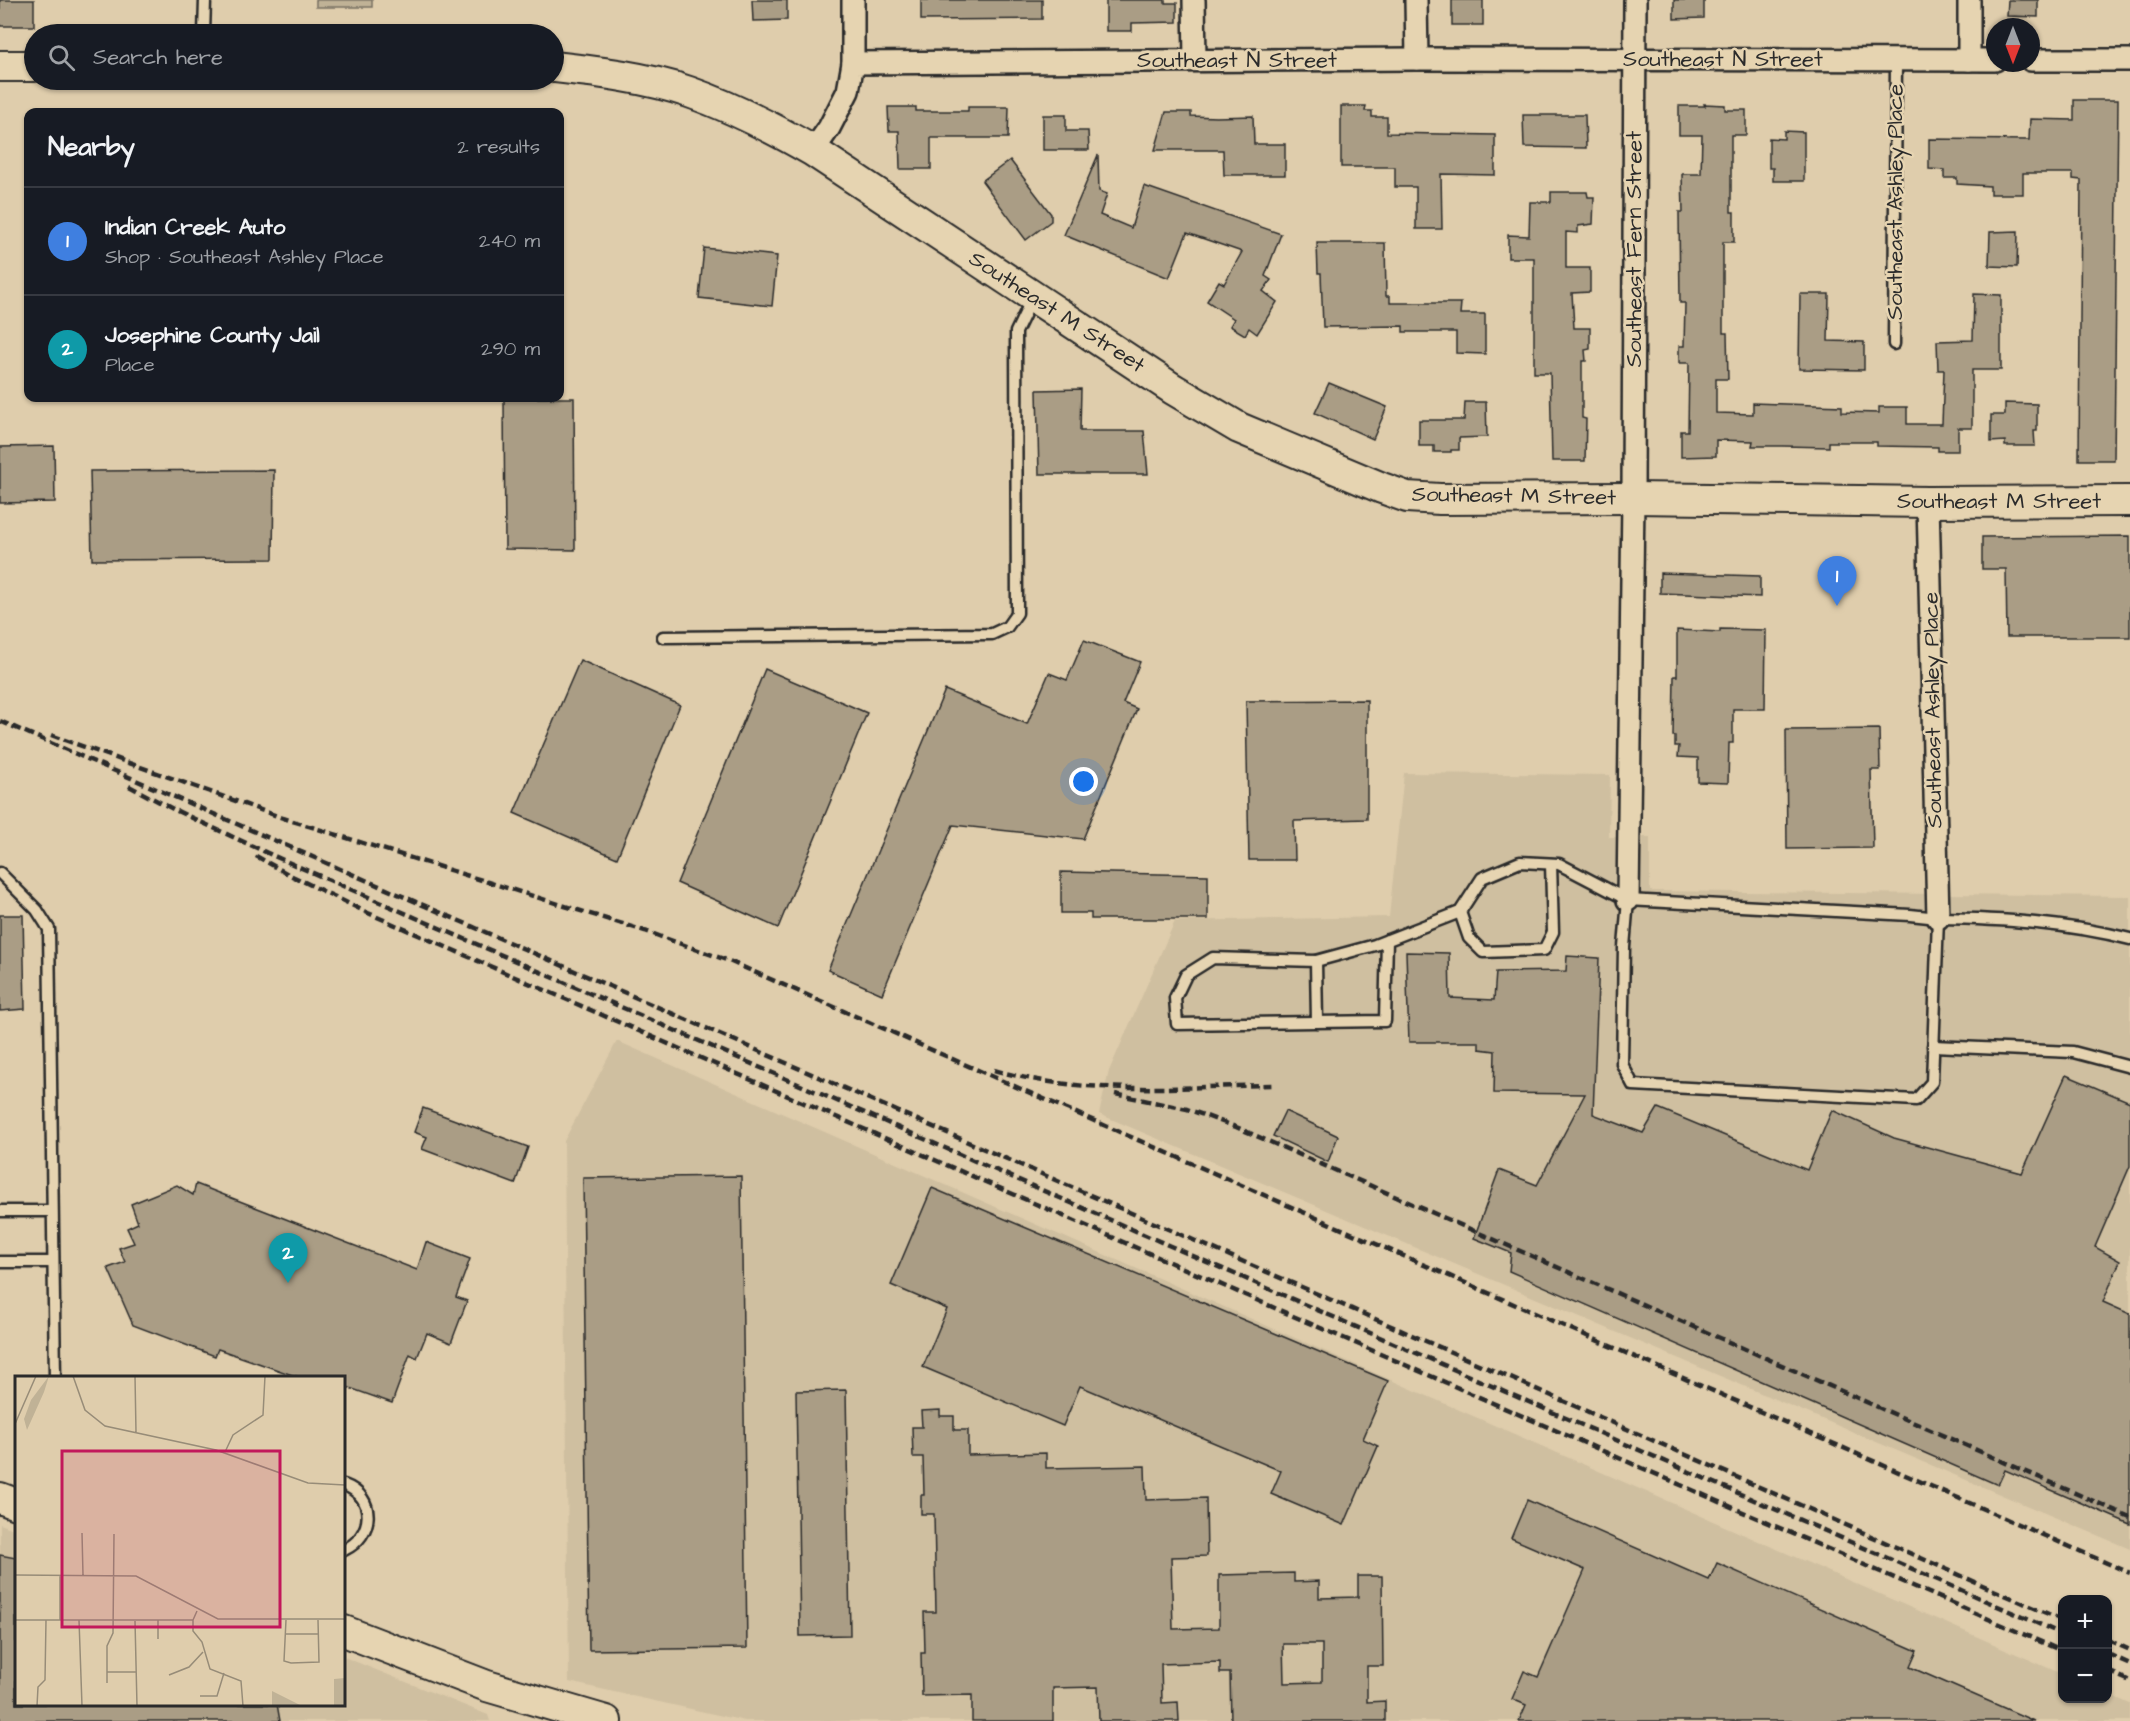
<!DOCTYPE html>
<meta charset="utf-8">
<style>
:root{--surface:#171b24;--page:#20242c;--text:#f1f3f6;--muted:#9ea1a6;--line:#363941;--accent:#1a73e8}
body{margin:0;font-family:"Architects Daughter",sans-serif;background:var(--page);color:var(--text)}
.controls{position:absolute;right:18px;bottom:18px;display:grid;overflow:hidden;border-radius:12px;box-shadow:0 2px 4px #0004}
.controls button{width:54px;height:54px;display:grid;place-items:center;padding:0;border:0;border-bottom:2px solid var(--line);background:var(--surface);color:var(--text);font:30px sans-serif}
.compass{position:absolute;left:1986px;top:18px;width:54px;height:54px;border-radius:50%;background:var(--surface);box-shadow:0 2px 4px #0004;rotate:180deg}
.you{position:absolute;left:1084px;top:782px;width:21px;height:21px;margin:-15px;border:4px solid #fff;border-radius:50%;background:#1a73e8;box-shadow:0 0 0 9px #1a73e833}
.badge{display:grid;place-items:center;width:39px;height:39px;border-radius:50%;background:var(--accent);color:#fff;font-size:20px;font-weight:700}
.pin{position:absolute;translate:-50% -50px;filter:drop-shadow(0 2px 3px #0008)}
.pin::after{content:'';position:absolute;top:32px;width:21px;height:18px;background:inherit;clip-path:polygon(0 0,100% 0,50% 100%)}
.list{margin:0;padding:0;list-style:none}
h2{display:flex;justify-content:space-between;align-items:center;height:78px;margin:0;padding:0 24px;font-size:26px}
h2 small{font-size:20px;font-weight:400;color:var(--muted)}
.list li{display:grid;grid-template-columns:39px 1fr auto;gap:18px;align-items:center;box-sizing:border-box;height:108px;padding:0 24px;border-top:2px solid var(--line)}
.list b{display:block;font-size:22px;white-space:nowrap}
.list p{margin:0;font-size:20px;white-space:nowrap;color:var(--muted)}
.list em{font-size:20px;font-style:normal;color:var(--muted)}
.icon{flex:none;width:33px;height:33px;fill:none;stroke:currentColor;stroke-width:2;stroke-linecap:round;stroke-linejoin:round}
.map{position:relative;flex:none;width:2130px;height:1721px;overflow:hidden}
.search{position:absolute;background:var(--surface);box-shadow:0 2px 4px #0004;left:24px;top:24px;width:540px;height:66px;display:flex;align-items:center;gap:15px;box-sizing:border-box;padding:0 21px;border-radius:33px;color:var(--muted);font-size:22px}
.panel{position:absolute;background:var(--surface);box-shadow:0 2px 4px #0004;left:24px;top:108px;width:540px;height:294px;border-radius:12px}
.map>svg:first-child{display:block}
</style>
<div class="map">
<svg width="2130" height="1721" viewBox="0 0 2130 1721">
<rect width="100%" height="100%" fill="#dfcdac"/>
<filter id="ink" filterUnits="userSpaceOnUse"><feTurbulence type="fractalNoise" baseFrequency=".0167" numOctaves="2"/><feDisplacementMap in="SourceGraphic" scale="12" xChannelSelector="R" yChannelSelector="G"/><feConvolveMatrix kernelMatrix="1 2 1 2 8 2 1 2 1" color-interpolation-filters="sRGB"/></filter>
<g filter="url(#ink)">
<!-- built -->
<g fill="#cfbfa0">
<polygon points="1404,773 1610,775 1609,837 1650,837 1650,891 2130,896 2130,1549 1099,1114 1109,1071 1175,921 1389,917"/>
<polygon points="617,1041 2062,1674 2062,1698 2108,1698 2108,1694 2130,1704 2130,1721 745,1721 569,1682 564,1141"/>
<polygon points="0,1524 16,1530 16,1704 344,1704 344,1657 488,1715 490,1721 0,1721"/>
</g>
<!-- green -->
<rect fill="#c0b296" stroke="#766e60" stroke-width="1.5" x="316" y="0" width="56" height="7"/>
<!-- building -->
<g fill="#aa9d85" stroke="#2b2b2b" stroke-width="1.5" fill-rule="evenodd">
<rect x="0" y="0" width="34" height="26"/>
<polygon points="752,0 787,0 787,20 753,21"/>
<polygon points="921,0 1042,0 1042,19 921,20"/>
<polygon points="1106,0 1165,0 1165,3 1177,3 1177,22 1132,23 1132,31 1106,31"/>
<rect x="1452" y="0" width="31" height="25"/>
<polygon points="1674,0 1704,0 1704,18 1674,19"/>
<polygon points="2008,0 2038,0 2038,17 2007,16"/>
<polygon points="2074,100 2118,100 2114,460 2079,460 2081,180 2073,179 2073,173 2023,173 2023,194 1990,194 1990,186 1957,184 1957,178 1944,178 1944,170 1929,169 1929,139 2029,140 2030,119 2074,120"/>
<polygon points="1704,104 1725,105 1725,110 1746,110 1746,135 1731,135 1731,212 1734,212 1734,242 1723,242 1723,333 1727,333 1728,379 1716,379 1716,413 1753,414 1753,403 1842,406 1842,412 1879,413 1879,407 1907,407 1907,424 1942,424 1944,370 1938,370 1937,341 1973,340 1974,294 2001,295 2001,370 1972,370 1972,428 1958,428 1958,451 1938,451 1938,447 1877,446 1877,442 1829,442 1829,447 1783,446 1752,446 1753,441 1716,440 1716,456 1681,457 1681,431 1688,431 1689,363 1679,363 1679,346 1684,346 1685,303 1680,303 1679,212 1683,212 1682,174 1701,174 1702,135 1679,135 1679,106 1705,106"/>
<polygon points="1341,106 1366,106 1365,111 1372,111 1372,117 1387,117 1387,133 1495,135 1495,175 1441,174 1442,229 1416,229 1416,187 1395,187 1395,167 1341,167"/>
<polygon points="888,107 916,107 916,111 968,111 968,107 1009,107 1008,138 931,138 931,169 900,169 899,131 889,131"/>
<polygon points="1166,112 1191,112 1191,116 1216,117 1253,116 1254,144 1285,144 1285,175 1224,175 1223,150 1155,150"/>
<polygon points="1043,115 1066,115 1066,131 1088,131 1089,150 1043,150"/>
<polygon points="1523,115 1585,115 1586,148 1524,147"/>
<polygon points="1784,131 1804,132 1804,181 1773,181 1773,168 1769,168 1769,138 1784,139"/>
<polygon points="1098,155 1099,191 1107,194 1100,215 1131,228 1144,186 1281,234 1265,276 1271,280 1263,291 1277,302 1257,334 1249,328 1245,335 1230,326 1234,319 1207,301 1219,281 1224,284 1242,252 1187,233 1169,278 1064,235"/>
<polygon points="1010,160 1051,214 1051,221 1026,240 982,181"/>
<polygon points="1551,192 1587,192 1588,197 1594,197 1593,224 1578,226 1578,233 1566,232 1566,268 1590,268 1590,292 1572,293 1574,328 1590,328 1590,349 1585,350 1586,361 1582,361 1582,418 1586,419 1585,461 1552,461 1550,373 1534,373 1534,258 1508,258 1508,235 1529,236 1530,202 1551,202"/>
<polygon points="2018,231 2017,267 1989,266 1990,232"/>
<polygon points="1317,243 1385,243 1386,296 1390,296 1390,303 1461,303 1460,314 1485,314 1485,354 1456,353 1456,332 1403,332 1403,326 1323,327 1321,273 1318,273"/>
<polygon points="704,248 777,256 772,306 699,298"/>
<polygon points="1800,294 1829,294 1828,341 1864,342 1864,370 1799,369"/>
<polygon points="1329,383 1387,407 1373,439 1315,413"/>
<polygon points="1081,389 1080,431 1144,431 1148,474 1039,474 1037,390"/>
<polygon points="504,398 574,398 575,550 505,549"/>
<polygon points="1465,402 1486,402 1487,437 1459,438 1459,450 1451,450 1451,452 1434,452 1434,446 1419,446 1419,420 1464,420"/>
<polygon points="2005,403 2037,404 2037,431 2034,431 2035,446 2005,446 2005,441 1991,442 1991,415 2005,415"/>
<polygon points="54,446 55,502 0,503 0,447"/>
<polygon points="274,470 273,559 92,560 90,471"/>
<polygon points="2130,536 2130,637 2007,637 2006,569 1982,569 1982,537"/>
<polygon points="1660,573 1760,576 1760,597 1660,593"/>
<polygon points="1720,629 1766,630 1765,709 1733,709 1733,743 1729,743 1728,783 1698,782 1698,758 1678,757 1679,746 1675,746 1675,736 1673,736 1674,676 1677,676 1677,630 1720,632"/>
<polygon points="1084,640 1140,662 1123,703 1137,709 1083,839 953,825 882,994 828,970 945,690 1027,724 1049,673 1067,680"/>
<polygon points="580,660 680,705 617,858 514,813"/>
<polygon points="765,669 867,713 778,928 677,883"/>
<polygon points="1367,700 1367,819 1294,821 1295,860 1249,860 1246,701"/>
<polygon points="1879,729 1880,770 1871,770 1873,848 1787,849 1786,730"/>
<polygon points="1061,872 1208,875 1208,919 1091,919 1091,913 1061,913"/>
<polygon points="0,915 23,915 25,1009 0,1011"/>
<polygon points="1406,952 1449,953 1450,998 1494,1000 1496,972 1566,971 1567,956 1599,958 1593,1114 1643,1133 1658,1108 1807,1170 1832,1110 1894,1138 2022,1173 2066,1075 2130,1102 2130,1166 2095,1247 2120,1261 2103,1302 2130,1314 2130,1524 2005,1470 1998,1485 1509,1271 1511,1253 1474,1238 1499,1170 1537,1185 1585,1094 1494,1093 1495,1051 1479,1049 1479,1042 1409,1042"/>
<polygon points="423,1108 528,1147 515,1184 422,1149 427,1137 414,1132"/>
<polygon points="1285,1111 1338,1136 1328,1162 1273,1136"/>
<polygon points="741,1176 747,1648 589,1650 583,1178"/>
<polygon points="196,1184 417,1270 426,1242 470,1259 456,1297 467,1301 451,1343 427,1333 417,1358 410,1354 392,1403 344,1386 344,1377 298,1377 218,1349 215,1356 133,1325 108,1268 125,1262 119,1248 134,1243 127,1228 138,1223 131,1204 177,1185 193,1195"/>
<polygon points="932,1188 1388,1381 1363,1439 1378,1446 1344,1525 1271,1494 1281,1471 1080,1386 1063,1426 923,1367 947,1309 891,1285"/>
<polygon points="846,1390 850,1635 800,1636 796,1391"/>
<path d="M940 1410V1416H954V1430H968V1455L1046 1453V1468L1145 1466 1146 1500 1206 1498 1207 1556 1171 1557 1173 1629 1219 1628V1575L1294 1573V1582L1319 1581V1598L1358 1597V1576H1382L1383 1666H1367V1702L1385 1701V1721H1231L1230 1673H1220V1662L1161 1664 1162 1703 1178 1702 1179 1721H1099L1098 1687 1053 1688V1721H972V1695L922 1696 921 1653H925L924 1612H936L934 1514H921V1495H924L923 1457H913L912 1427H922L921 1411ZM1283 1644H1322V1682L1284 1683Z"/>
<polygon points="1527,1500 1709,1580 1717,1563 1917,1651 1910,1667 2034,1721 1519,1721 1526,1705 1512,1699 1524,1671 1538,1677 1585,1570 1511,1538"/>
<polygon points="0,1555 16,1558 16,1704 277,1704 280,1721 0,1721"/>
</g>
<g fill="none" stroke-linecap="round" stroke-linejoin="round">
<!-- lane casing -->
<g stroke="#2b2b2b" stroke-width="15">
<g id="lane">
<polyline points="204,34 205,0"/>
<polyline points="1894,344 1896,60"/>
<polyline points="663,637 992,634 1007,627 1017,613 1016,332 1033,297"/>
<polyline points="0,873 37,910 49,929 55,1378"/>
<polygon points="1628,900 1910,915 1938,918 1932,1082 1916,1100 1633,1085 1622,1064 1624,947"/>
<polyline points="1460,912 1469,938 1483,952 1544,950 1553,932 1551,864"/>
<path d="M1938 918C2003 919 2067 923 2130 939"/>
<polyline points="1387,940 1385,1021 1177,1024 1175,998 1186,975 1213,958 1316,961 1375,945 1460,912 1482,878 1520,862 1559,864 1628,900"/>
<polyline points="1316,961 1317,1022"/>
<polyline points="1933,1046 2073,1052 2130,1067"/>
<polyline points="0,1211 52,1211"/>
<polyline points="0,1262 53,1262"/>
<path d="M344 1485C377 1497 374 1536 344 1550"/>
</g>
</g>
<!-- street casing -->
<g stroke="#2b2b2b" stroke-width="26">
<g id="street">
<polyline points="853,0 853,63"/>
<polyline points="1194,0 1195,60"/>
<polyline points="1416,0 1417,59"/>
<polyline points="1969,0 1969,60"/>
<polyline points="2031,60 2130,60"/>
<polyline points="813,151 829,128 848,91 853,63 1417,59 1995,60"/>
<polyline points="1928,502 1938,918"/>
<polyline points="1628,900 1633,498 1635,0"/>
</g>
</g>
<!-- secondary casing -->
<g stroke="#2b2b2b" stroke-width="34">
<g id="secondary">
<polyline points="0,66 34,66"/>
<path d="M554 67C599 72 645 77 689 92 732 107 773 128 813 151L1173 389 1239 428 1382 488 1407 497 1440 499 1633 498 1928 502 2130 501"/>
<polyline points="0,1498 16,1504"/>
<polyline points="344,1631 487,1686 606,1721"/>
</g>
</g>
<!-- lane -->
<use href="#lane" stroke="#e6d4b1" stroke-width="10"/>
<!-- street -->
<use href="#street" stroke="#e6d4b1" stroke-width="21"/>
<!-- secondary -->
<use href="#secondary" stroke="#e6d4b1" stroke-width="30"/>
<!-- rail -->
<g stroke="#2b2b2b" stroke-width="4.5" stroke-dasharray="9 4.5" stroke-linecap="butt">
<polyline points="0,721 1552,1396 2062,1620"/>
<polyline points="51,735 283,818 645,931 729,961 910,1040"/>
<polyline points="129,786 175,810 274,856 2062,1634"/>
<polyline points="256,856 288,874 368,913 2062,1651"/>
<polyline points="902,1037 2130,1573"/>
<path d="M994 1070C1084 1096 1180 1087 1272 1085"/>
<polyline points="1115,1094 1187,1109 1236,1127 2130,1517"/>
<polyline points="2108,1640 2130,1650"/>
<polyline points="2108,1654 2130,1664"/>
<polyline points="2108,1671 2130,1681"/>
</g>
</g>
</g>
<g text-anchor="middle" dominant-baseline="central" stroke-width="5" stroke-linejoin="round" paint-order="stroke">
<!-- street labels -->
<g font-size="22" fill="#2b2b2b" stroke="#e6d4b1">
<text x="1723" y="59">Southeast N Street</text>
<text x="1237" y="60">Southeast N Street</text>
<text transform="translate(1895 202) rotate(-90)">Southeast Ashley Place</text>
<text transform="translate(1634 249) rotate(-90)">Southeast Fern Street</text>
<text transform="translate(1057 312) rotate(33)">Southeast M Street</text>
<text transform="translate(1514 496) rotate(1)">Southeast M Street</text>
<text x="1999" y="501">Southeast M Street</text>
<text transform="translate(1933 710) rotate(-91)">Southeast Ashley Place</text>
</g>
</g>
<!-- overview -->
<g transform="translate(15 1376)">
<rect width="330" height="330" fill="#dfcdac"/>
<path d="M34 0 29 16 12 54 9 43 16 24ZM330 302V330H319V303ZM257 315 287 330H257Z" fill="#c0b296"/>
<path fill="none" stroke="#978c78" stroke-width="1.5" d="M58 0 70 34 90 50 201 74 293 107 330 109M120 0 121 56M0 48 21 0M210 76 218 59 248 39 250 0M67 157 68 199M0 199 121 200 203 243H330M0 244H178L182 235M45 244V199M64 244 67 330M143 244V263M178 244V255L187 266 195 293 226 305 228 330M271 244 269 285 276 287 304 286 303 244M120 245 122 330M271 258H303M92 296H121M154 299 174 291 188 276M92 307V270L98 257 99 158M185 320H202L209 297M22 330 23 311 30 304 31 244"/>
<path fill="#c2185b" fill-opacity="0.15" stroke="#c2185b" stroke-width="3" d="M47 75H265V251H47Z"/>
<rect width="330" height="330" fill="none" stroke="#2b2b2b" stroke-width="3"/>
</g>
</svg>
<div class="controls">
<button>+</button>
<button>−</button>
</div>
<svg class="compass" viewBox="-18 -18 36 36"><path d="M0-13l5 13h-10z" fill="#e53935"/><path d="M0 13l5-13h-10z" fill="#9ea1a6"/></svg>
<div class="you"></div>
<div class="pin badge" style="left:1837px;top:606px;background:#3f7fe0">1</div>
<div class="pin badge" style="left:288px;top:1283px;background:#0f9aa8">2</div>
<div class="search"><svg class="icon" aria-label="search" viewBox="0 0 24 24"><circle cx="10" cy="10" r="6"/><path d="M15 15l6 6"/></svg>Search here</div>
<section class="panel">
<h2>Nearby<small>2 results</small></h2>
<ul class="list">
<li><span class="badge" style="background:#3f7fe0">1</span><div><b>Indian Creek Auto</b><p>Shop · Southeast Ashley Place</p></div><em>240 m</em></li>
<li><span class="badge" style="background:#0f9aa8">2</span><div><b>Josephine County Jail</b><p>Place</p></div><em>290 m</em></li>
</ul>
</section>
</div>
